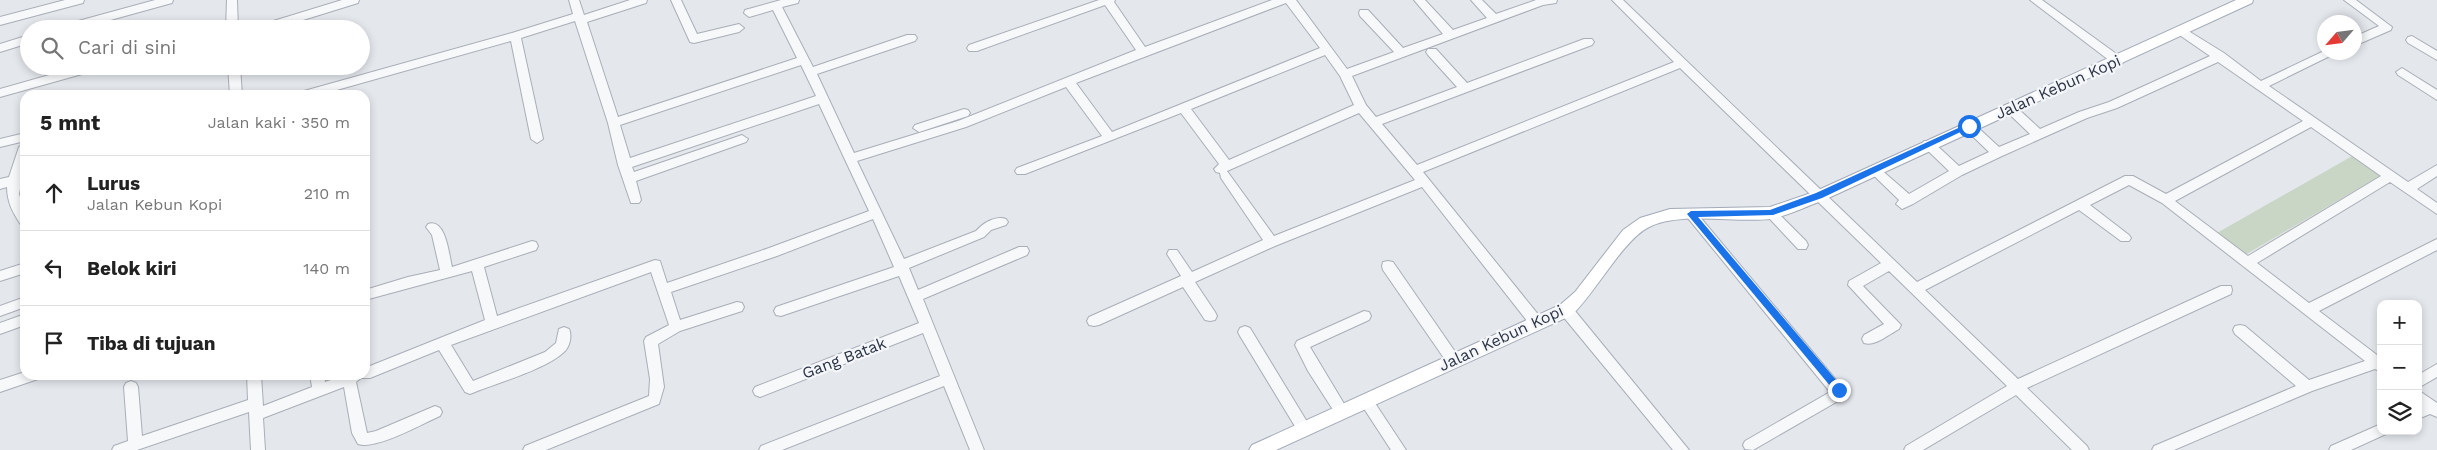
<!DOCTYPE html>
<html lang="id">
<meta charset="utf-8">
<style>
:root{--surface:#fff;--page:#f2f2f2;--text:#222;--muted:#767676;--line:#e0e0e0}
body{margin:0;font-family:"Work Sans",sans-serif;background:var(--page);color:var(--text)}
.controls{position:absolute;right:15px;bottom:15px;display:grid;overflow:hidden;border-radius:10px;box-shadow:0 2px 8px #0003}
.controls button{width:45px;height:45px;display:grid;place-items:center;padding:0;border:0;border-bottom:1px solid var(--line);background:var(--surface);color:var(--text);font:25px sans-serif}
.compass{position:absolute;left:2317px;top:15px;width:45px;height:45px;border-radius:50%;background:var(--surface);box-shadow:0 2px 8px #0003;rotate:242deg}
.stop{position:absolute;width:15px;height:15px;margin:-11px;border:4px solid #1a73e8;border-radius:50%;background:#fff}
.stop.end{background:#1a73e8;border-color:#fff;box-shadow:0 1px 5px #0008}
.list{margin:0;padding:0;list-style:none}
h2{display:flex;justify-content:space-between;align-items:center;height:65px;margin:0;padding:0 20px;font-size:21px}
h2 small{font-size:16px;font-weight:400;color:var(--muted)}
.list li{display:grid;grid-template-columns:32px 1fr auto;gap:15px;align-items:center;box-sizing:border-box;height:75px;padding:0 20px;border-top:1px solid var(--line)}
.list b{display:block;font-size:19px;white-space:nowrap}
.list p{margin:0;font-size:16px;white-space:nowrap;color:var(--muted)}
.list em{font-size:16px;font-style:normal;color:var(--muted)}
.icon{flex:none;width:28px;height:28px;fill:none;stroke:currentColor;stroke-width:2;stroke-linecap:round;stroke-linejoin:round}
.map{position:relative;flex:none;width:2437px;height:450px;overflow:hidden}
.search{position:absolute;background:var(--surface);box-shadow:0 2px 8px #0003;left:20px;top:20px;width:350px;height:55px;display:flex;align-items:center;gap:12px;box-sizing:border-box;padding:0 18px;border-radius:28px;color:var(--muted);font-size:19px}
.panel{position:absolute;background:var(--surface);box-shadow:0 2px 8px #0003;left:20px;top:90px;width:350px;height:290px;border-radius:15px}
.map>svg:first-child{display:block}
</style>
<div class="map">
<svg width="2437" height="450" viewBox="0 0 2437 450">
<rect width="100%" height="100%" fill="#e4e7ec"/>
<!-- green -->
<polygon fill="#c9d6c5" points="2354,155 2383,174 2245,255 2217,233"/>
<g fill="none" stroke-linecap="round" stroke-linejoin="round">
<!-- minor casing -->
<g stroke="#a9aeb7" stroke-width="2">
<g id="minor">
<polygon points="65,0 84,0 83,3 0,25 0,17"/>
<polygon points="155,0 173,0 172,3 78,29 59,29 60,26"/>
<polygon points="227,0 237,0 238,29 226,29"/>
<polygon points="342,0 359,0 358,3 274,29 256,29 257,26"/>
<path d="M569 0H579L584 15 630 0H647L646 3 587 22 618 117 797 58 773 10 749 17 744 13 745 10 781 0H799L798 3 782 7 813 67 907 35H915L917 38 915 41 817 74 854 153 958 121 1136 50 1105 5 977 51H969L967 48 969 45 1099 0H1115L1114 2 1145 47 1272 0H1296L1347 69 1394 52 1360 16 1359 13 1360 10H1368L1403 48 1443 34 1414 0H1425L1453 30 1487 18 1471 0H1482L1496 14 1536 0H1557L1556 3 1543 5 1352 76 1366 105 1376 117 1457 87 1428 55 1426 52 1428 49H1436L1467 83 1584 39H1592L1594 42 1592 45 1382 124 1417 165 1674 62 1612 0H1623L1917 282 2125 176H2133L2166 194 2303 121 2218 62 2117 108 2087 118 2002 156 1962 175 1913 204 1902 209 1896 204 1899 200 1868 170 1870 167H1878L1909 194 1949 171 1924 147 1922 144 1924 141H1932L1959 166 1989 152 1965 129 1963 126 1965 123H1973L1999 147 2030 134 2006 111 2004 108 2006 105H2014L2040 129 2079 112 2109 102 2210 56 2178 34 2176 31 2178 28 2182 27 2224 53 2261 81 2324 51 2338 52 2269 86 2408 182 2437 165V176L2417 189 2437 203V214L2390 182 2257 263 2309 303 2437 239V250L2319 311 2381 358V372L2375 369 2312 391 2174 450H2152L2154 446 2296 386 2235 334 2233 330 2235 326 2240 325 2245 326 2309 380 2365 361 2162 203 2129 185 2090 205 2129 235 2131 238 2129 241H2121L2079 210 1925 290 2018 379 2221 286H2231L2232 290 2231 294 2027 388 2087 446 2089 450H2072L2016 395 1923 450H1904L1906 446 2007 386 1889 271 1863 286 1901 325 1899 329C1889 334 1875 347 1864 343L1862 339 1864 335 1884 324 1848 285 1849 281 1881 263 1680 68 1423 172 1541 318 1543 322 1541 326 1536 327 1531 326 1422 187 1275 246 1195 282 1215 312 1217 316 1215 320 1210 321 1205 320 1183 287 1099 325 1094 326 1089 325 1087 321 1089 317 1181 276 1167 254 1169 250H1177L1192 272 1263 240 1221 178 1220 173 1216 172 1214 169 1219 164 1181 113 1025 174H1017L1015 171 1017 168 1102 136 1066 87 966 127 857 161 904 259 976 231C983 223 996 215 1006 219L1008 222 1006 225 991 230 984 237 909 268 918 290 1019 247H1027L1029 251 1027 255 923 299 984 450H970L944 386 782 450H759L761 446 940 376 923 333 760 397 755 395 753 391 755 387 919 323 899 276 781 316 776 315 774 311 776 307 894 267 873 219 777 256 671 292 680 320 737 302 742 303 744 307 742 311 680 331 658 344 664 387 659 404 546 450H523L525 446 649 396 650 379 644 341 646 337 669 325 651 272 451 345 473 381 545 352 556 343 559 329 564 327 569 329C572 335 570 346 565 351 549 368 498 383 475 392L470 394 465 392 439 350 370 378H361L356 382 367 433 376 431 435 406 440 408 442 412 440 416C422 424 376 450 358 444L352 433 344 387 263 418 265 450H251L249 412 137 450H112L114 446 128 441 124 387 126 383 131 381 136 383 138 387 142 436 248 400 247 375H261L263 406 312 387 310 375H324L325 382 345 375H365V368L485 320 472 271 365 300V290L408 277 440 270 432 235 426 227 428 224C446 218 449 255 452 267L532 241 536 242 538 246 536 250 484 267 497 316 655 260 660 261 667 283 769 248 869 211 819 104 632 167 634 172 742 135 748 139 746 142 636 181 641 200 639 203H631L618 165 608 123 575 21 521 38 543 139 537 143 531 139 511 41 319 95H298L304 91 512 33 573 14ZM1286 3 1320 48 1112 132 1076 83ZM1325 55 1340 76 1354 105 1229 160 1191 109ZM801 65 816 96 630 158 620 125ZM1359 113 1415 180 1274 236 1227 171ZM2311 127 2381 176 2248 256 2175 201Z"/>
<polygon points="671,0 681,0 697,34 739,24 744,28 739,32 694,43 690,42"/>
<polygon points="2030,0 2042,0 2122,58 2124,61 2122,64 2114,64"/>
<polygon points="2344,0 2356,0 2392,27 2391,30 2354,46 2354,37 2379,26"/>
<polygon points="29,35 29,43 0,52 0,44"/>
<polygon points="2412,36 2437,51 2437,60 2408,43 2406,40 2408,37"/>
<polygon points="81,66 101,66 100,69 0,97 0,89"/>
<polygon points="228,66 240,66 242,95 230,95"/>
<polygon points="2402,68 2437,90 2437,100 2398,75 2396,72"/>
<polygon points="964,109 968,110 970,113 968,116 919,132 913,128 915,125"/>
<polygon points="25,133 25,141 0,147 0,139"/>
<path d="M25 143V164L19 194 25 212V227L21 225C13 213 7 202 7 187L0 189V179L9 177 19 147Z"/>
<polygon points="1771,208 1775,210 1806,241 1808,245 1806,249 1798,249 1767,216 1765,213 1767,210"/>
<polygon points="1691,209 1695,211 1847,393 1845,397 1753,450 1745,449 1743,445 1745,441 1830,392 1687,217 1685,214 1687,211"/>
<polygon points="1388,261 1393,262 1458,356 1460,360 1458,364 1453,366 1448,364 1383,270 1382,266 1383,262"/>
<polygon points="25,263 25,273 0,281 0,271"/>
<polygon points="25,297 25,307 0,316 0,306"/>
<polygon points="1566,305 1571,306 1689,450 1673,450 1561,314 1559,310 1561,306"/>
<polygon points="1364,311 1369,312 1371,316 1369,320 1310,347 1349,412 1347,416 1342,418 1337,416 1308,371 1295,345 1297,341"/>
<polygon points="25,314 25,325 0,334 0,323"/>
<polygon points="1245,326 1250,328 1309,425 1311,429 1309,433 1304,435 1299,433 1240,336 1238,332 1240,328"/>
<polygon points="2437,364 2437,377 2418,388 2418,375"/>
<polygon points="25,372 25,375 40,375 38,379 0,392 0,380"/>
<polygon points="2418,390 2437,403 2437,417 2430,414 2418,419 2418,407 2420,406 2418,404"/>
<polygon points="1366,395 1371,397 1406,450 1391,450 1359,401 1361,397"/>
<polygon points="2381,424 2381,431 2387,431 2386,434 2351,450 2329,450 2331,446"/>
</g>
</g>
<!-- major casing -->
<g stroke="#a3abb8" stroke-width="2">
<path id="major" d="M2236 0H2253L2252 3 1824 200C1807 206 1788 216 1770 219 1736 223 1680 211 1649 227 1623 240 1596 292 1572 315L1276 450H1249L1252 445 1560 305 1575 292 1623 230 1640 218 1670 209 1770 207 1814 192Z"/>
</g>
<!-- minor -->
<use href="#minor" fill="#f7f8fa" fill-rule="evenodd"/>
<!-- major -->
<use href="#major" fill="#fff" fill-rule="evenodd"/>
</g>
<!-- route -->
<polygon fill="#1a73e8" points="1967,124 1973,126 1822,198 1773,215 1698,217 1842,387 1842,393 1836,393 1687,214 1691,211 1770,210 1816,193"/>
<g text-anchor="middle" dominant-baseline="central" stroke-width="4.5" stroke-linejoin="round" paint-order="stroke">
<!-- street labels -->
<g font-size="16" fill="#2b3445" stroke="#f4f6f9">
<text transform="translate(2058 87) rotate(-24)">Jalan Kebun Kopi</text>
<text transform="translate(1501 338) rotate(-25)">Jalan Kebun Kopi</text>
<text transform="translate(844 358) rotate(-21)">Gang Batak</text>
</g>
</g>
</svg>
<div class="controls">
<button>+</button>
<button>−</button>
<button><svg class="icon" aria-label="layers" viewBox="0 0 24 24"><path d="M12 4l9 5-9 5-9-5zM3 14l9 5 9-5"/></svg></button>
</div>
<svg class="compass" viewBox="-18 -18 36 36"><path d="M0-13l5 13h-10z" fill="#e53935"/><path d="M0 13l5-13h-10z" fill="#767676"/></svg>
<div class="stop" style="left:1969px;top:126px"></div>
<div class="stop end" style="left:1839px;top:390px"></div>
<div class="search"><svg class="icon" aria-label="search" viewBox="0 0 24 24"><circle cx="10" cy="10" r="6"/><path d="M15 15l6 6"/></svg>Cari di sini</div>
<section class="panel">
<h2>5 mnt<small>Jalan kaki · 350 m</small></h2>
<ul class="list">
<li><svg class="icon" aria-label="ahead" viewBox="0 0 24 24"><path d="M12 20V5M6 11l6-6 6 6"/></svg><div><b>Lurus</b><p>Jalan Kebun Kopi</p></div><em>210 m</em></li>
<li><svg class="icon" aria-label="left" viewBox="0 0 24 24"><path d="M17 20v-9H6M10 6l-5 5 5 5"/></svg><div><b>Belok kiri</b></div><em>140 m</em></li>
<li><svg class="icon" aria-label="arrive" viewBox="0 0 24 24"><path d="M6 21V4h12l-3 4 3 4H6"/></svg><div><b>Tiba di tujuan</b></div></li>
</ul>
</section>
</div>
